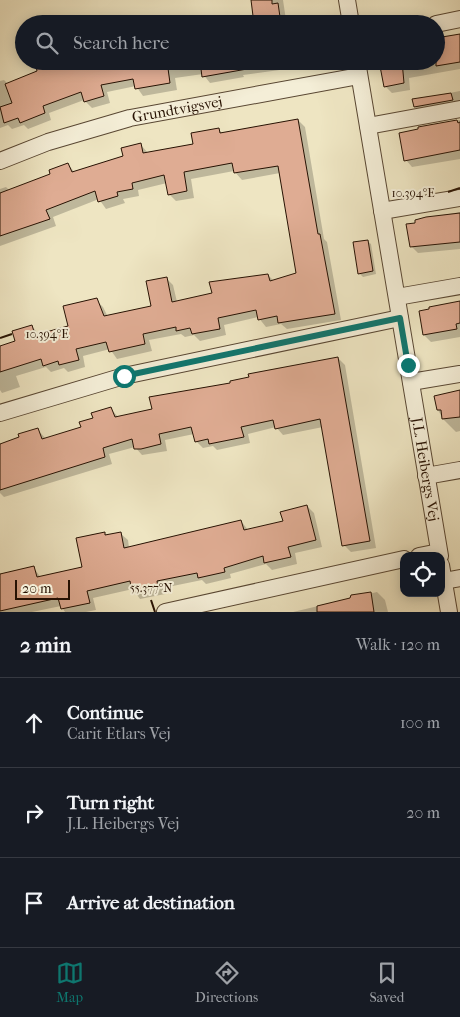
<!DOCTYPE html>
<meta charset="utf-8">
<style>
:root{--surface:#171b24;--page:#20242c;--text:#f1f3f6;--muted:#9ea1a6;--line:#363941;--accent:#0f766e}
body{margin:0;font-family:"IM FELL French Canon",serif;background:var(--page);color:var(--text)}
.controls{position:absolute;right:15px;bottom:15px;display:grid;overflow:hidden;border-radius:10px;box-shadow:0 2px 12px #0003}
.controls button{width:45px;height:45px;display:grid;place-items:center;padding:0;border:0;border-bottom:1px solid var(--line);background:var(--surface);color:var(--text);font:25px sans-serif}
.scale{position:absolute;left:15px;bottom:12px;width:55px;box-sizing:border-box;padding-left:5px;border:2px solid #271203;border-top:0;font-size:14px;line-height:18px;white-space:nowrap;color:#271203;-webkit-text-stroke:4px #f4eed7;paint-order:stroke}
.stop{position:absolute;width:15px;height:15px;margin:-11px;border:4px solid #0f766e;border-radius:50%;background:#fff}
.stop.end{background:#0f766e;border-color:#fff;box-shadow:0 1px 5px #0008}
.list{margin:0;padding:0;list-style:none}
h2{display:flex;justify-content:space-between;align-items:center;height:65px;margin:0;padding:0 20px;font-size:21px}
h2 small{font-size:16px;font-weight:400;color:var(--muted)}
.list li{display:grid;grid-template-columns:32px 1fr auto;gap:15px;align-items:center;box-sizing:border-box;height:90px;padding:0 20px;border-top:1px solid var(--line)}
.list b{display:block;font-size:19px;white-space:nowrap}
.list p{margin:0;font-size:16px;white-space:nowrap;color:var(--muted)}
.list em{font-size:16px;font-style:normal;color:var(--muted)}
.icon{flex:none;width:28px;height:28px;fill:none;stroke:currentColor;stroke-width:2;stroke-linecap:round;stroke-linejoin:round}
.map{position:relative;flex:none;width:460px;height:612px;overflow:hidden}
.search{position:absolute;background:var(--surface);box-shadow:0 2px 12px #0003;left:15px;right:15px;top:15px;height:55px;display:flex;align-items:center;gap:12px;box-sizing:border-box;padding:0 18px;border-radius:28px;color:var(--muted);font-size:19px}
.sheet{height:335px;background:var(--surface)}
nav{display:flex;justify-content:space-around;align-items:center;box-sizing:border-box;height:70px;border-top:1px solid var(--line);background:var(--surface);font-size:14px;color:var(--muted)}
nav a{display:grid;justify-items:center;gap:2px}
nav .on{color:var(--accent)}
.map>svg:first-child{display:block}
</style>
<div class="map">
<svg width="460" height="612" viewBox="0 0 460 612">
<rect width="100%" height="100%" fill="#eee5c2"/>
<filter id="stains"><feTurbulence type="fractalNoise" baseFrequency=".004" numOctaves="4"/><feColorMatrix values="0 0 0 0 .2 0 0 0 0 .09 0 0 0 0 .02 0 0 0 .5 -.17"/></filter>
<radialGradient id="worn" r=".72"><stop offset=".6" stop-color="#630" stop-opacity="0"/><stop offset="1" stop-color="#630" stop-opacity=".3"/></radialGradient>
<!-- shadow -->
<g fill="#0003">
<polygon points="252,0 283,0 286,20 289,24 254,24"/>
<polygon points="460,34 460,69 409,78 410,90 392,93 385,86 380,61 436,61"/>
<polygon points="71,61 294,61 294,68 243,75 244,77 210,83 203,74 175,78 177,90 143,96 136,86 107,92 110,103 92,108 84,100 49,113 51,120 28,129 24,125 12,129 8,125 0,128 0,81 4,80 8,84"/>
<polygon points="460,91 460,107 421,114 415,107 413,100"/>
<polygon points="298,120 305,127 324,239 327,242 341,320 287,329 281,324 266,327 258,317 224,325 226,335 200,341 194,335 185,337 181,334 149,340 152,351 117,359 110,349 83,356 85,367 68,372 64,368 51,372 46,367 16,376 20,387 2,393 0,390 0,348 17,342 32,326 39,335 70,327 96,300 103,307 108,317 153,307 166,278 173,285 177,302 213,294 268,275 274,281 297,273 280,173 242,180 234,171 191,179 194,198 176,201 169,194 167,183 138,190 139,196 123,199 125,203 106,209 99,199 53,217 56,226 0,246 0,189 6,187 10,191 52,175 68,164 75,173 124,157 140,144 148,153 195,145 219,130 223,134"/>
<polygon points="460,120 460,159 412,167 406,160 419,128"/>
<polygon points="460,212 460,249 418,253 411,246 416,224 426,218"/>
<polygon points="367,241 371,244 376,274 363,277 359,273"/>
<polygon points="460,303 460,337 431,342 424,335"/>
<polygon points="338,358 345,365 376,548 351,552 344,545 323,427 283,435 276,427 248,434 250,443 217,450 213,446 203,448 196,441 194,434 165,440 167,451 142,455 135,447 109,454 112,464 4,497 0,493 0,453 38,430 46,439 82,428 111,409 119,418 153,410 231,384"/>
<polygon points="460,392 460,431 456,432 443,419 438,410"/>
<polygon points="307,506 314,513 322,547 295,553 297,564 272,570 266,564 230,574 231,578 206,584 202,580 163,588 165,594 140,599 133,589 93,598 96,610 86,612 65,612 61,606 32,612 0,612 0,578 34,568 41,578 83,568 104,533 107,536 121,534 128,540 129,548 241,521 248,530 284,522"/>
<polygon points="377,592 385,600 388,612 293,612"/>
</g>
<!-- building -->
<g fill="#dfac93" stroke="#271203">
<polygon points="251,0 272,0 272,4 278,3 281,24 254,24"/>
<polygon points="460,34 460,62 436,66 436,38"/>
<polygon points="51,61 167,61 170,83 135,89 133,79 101,85 104,96 84,102 81,92 43,106 45,113 20,123 18,118 4,123 0,107 12,103 5,84 37,71 36,67"/>
<polygon points="200,61 246,61 247,69 202,77"/>
<polygon points="379,61 402,61 404,83 384,87"/>
<polygon points="451,93 453,100 414,107 412,99"/>
<polygon points="298,119 318,234 320,234 335,314 278,323 277,316 258,320 256,310 218,318 220,329 192,334 190,328 176,331 176,327 143,334 145,344 109,352 106,342 76,349 79,360 59,365 58,361 43,366 41,359 0,372 0,346 15,341 12,331 32,325 35,335 68,326 63,306 97,298 104,316 151,306 146,281 167,277 172,302 212,293 209,282 268,274 270,281 296,273 278,166 234,173 232,163 184,172 187,191 168,195 164,175 132,183 133,189 117,192 118,196 98,202 95,191 46,210 50,219 0,236 0,193 50,174 49,170 68,163 72,172 123,156 121,148 141,143 143,153 193,144 191,133 219,128 220,133"/>
<polygon points="457,120 458,123 460,122 460,150 404,161 399,133 418,129 418,127"/>
<polygon points="460,213 460,242 410,247 406,224 415,223 415,220 426,217"/>
<polygon points="368,240 373,271 358,274 353,242"/>
<polygon points="460,301 460,323 456,324 457,329 423,335 419,311 429,309 429,307"/>
<polygon points="338,357 370,541 342,546 320,419 275,429 273,420 241,427 244,437 209,444 208,439 195,442 191,427 159,434 161,444 141,449 134,449 132,439 103,448 105,457 0,490 0,444 19,437 18,434 38,428 42,439 81,427 79,422 93,418 91,413 111,407 115,417 152,409 149,397 230,383 230,381 249,377 248,374"/>
<polygon points="460,390 460,417 442,419 441,410 437,410 434,396"/>
<polygon points="307,505 316,540 288,547 291,557 264,563 263,556 224,568 225,572 198,578 197,573 157,581 158,587 132,593 130,581 87,591 90,603 61,609 58,598 0,611 0,574 34,566 37,577 82,567 76,538 105,532 105,535 121,532 124,548 241,520 244,530 283,521 280,512"/>
<polygon points="371,592 374,612 317,612 317,606 350,598 351,595"/>
</g>
<g fill="none" stroke-linecap="round" stroke-linejoin="round">
<!-- street casing -->
<g stroke="#594733" stroke-width="18">
<g id="street">
<polyline points="347,0 351,24"/>
<polyline points="436,24 460,19"/>
<path id="s1" d="M357 61 440 556"/>
<polyline points="368,126 460,109"/>
<path id="s2" d="M0 161 48 142 130 118 359 76"/>
<polyline points="382,211 460,198"/>
<polyline points="397,297 460,286"/>
<polyline points="411,382 460,374"/>
<polyline points="0,413 124,376 400,318"/>
<polyline points="426,476 460,470"/>
<polyline points="419,556 439,552"/>
<polyline points="441,565 449,612"/>
<polyline points="444,581 460,578"/>
<polyline points="165,612 404,559"/>
</g>
</g>
<!-- street -->
<use href="#street" stroke="#f4eed7" stroke-width="16"/>
</g>
<g fill="none" stroke-linecap="round" stroke-linejoin="round">
<!-- route -->
<polyline stroke="#0f766e" stroke-width="6" points="124,376 400,318 408,365"/>
</g>
<!-- ticks -->
<path fill="none" stroke="#271203" stroke-width="2" d="M448 192 460 188M0 338 12 334M151 600 155 612"/>
<g text-anchor="middle" dominant-baseline="central" stroke-width="4" stroke-linejoin="round" paint-order="stroke">
<!-- street labels -->
<g font-size="15" fill="#271203" stroke="#f4eed7">
<text stroke="none"><textPath href="#s2" startOffset="185">Grundtvigsvej</textPath></text>
<text stroke="none"><textPath href="#s1" startOffset="414">J.L. Heibergs Vej</textPath></text>
</g>
</g>
<g font-size="12" text-anchor="middle" fill="#271203" stroke="#f4eed7" stroke-width="4" stroke-linejoin="round" paint-order="stroke">
<text x="413" y="197">10.394°E</text>
<text x="47" y="338">10.394°E</text>
<text x="151" y="592">55.377°N</text>
</g>
<rect width="100%" height="100%" filter="url(#stains)"/>
<rect width="100%" height="100%" fill="url(#worn)"/>
</svg>
<div class="controls">
<button><svg class="icon" aria-label="locate" viewBox="0 0 24 24"><circle cx="12" cy="12" r="6"/><path d="M12 2v4M12 18v4M2 12h4M18 12h4"/></svg></button>
</div>
<div class="scale">20 m</div>
<div class="stop" style="left:124px;top:376px"></div>
<div class="stop end" style="left:408px;top:365px"></div>
<div class="search"><svg class="icon" aria-label="search" viewBox="0 0 24 24"><circle cx="10" cy="10" r="6"/><path d="M15 15l6 6"/></svg>Search here</div>
</div>
<section class="sheet">
<h2>2 min<small>Walk · 120 m</small></h2>
<ul class="list">
<li><svg class="icon" aria-label="ahead" viewBox="0 0 24 24"><path d="M12 20V5M6 11l6-6 6 6"/></svg><div><b>Continue</b><p>Carit Etlars Vej</p></div><em>100 m</em></li>
<li><svg class="icon" aria-label="right" viewBox="0 0 24 24"><path d="M7 20v-9h11M14 6l5 5-5 5"/></svg><div><b>Turn right</b><p>J.L. Heibergs Vej</p></div><em>20 m</em></li>
<li><svg class="icon" aria-label="arrive" viewBox="0 0 24 24"><path d="M6 21V4h12l-3 4 3 4H6"/></svg><div><b>Arrive at destination</b></div></li>
</ul>
</section>
<nav>
<a class="on"><svg class="icon" aria-label="map" viewBox="0 0 24 24"><path d="M3 6l6-2 6 2 6-2v14l-6 2-6-2-6 2zM9 4v14M15 6v14"/></svg>Map</a>
<a><svg class="icon" aria-label="directions" viewBox="0 0 24 24"><path d="M12 3l9 9-9 9-9-9zM9 14v-3h6M13 9l2 2-2 2"/></svg>Directions</a>
<a><svg class="icon" aria-label="saved" viewBox="0 0 24 24"><path d="M7 4h10v16l-5-4-5 4z"/></svg>Saved</a>
</nav>
